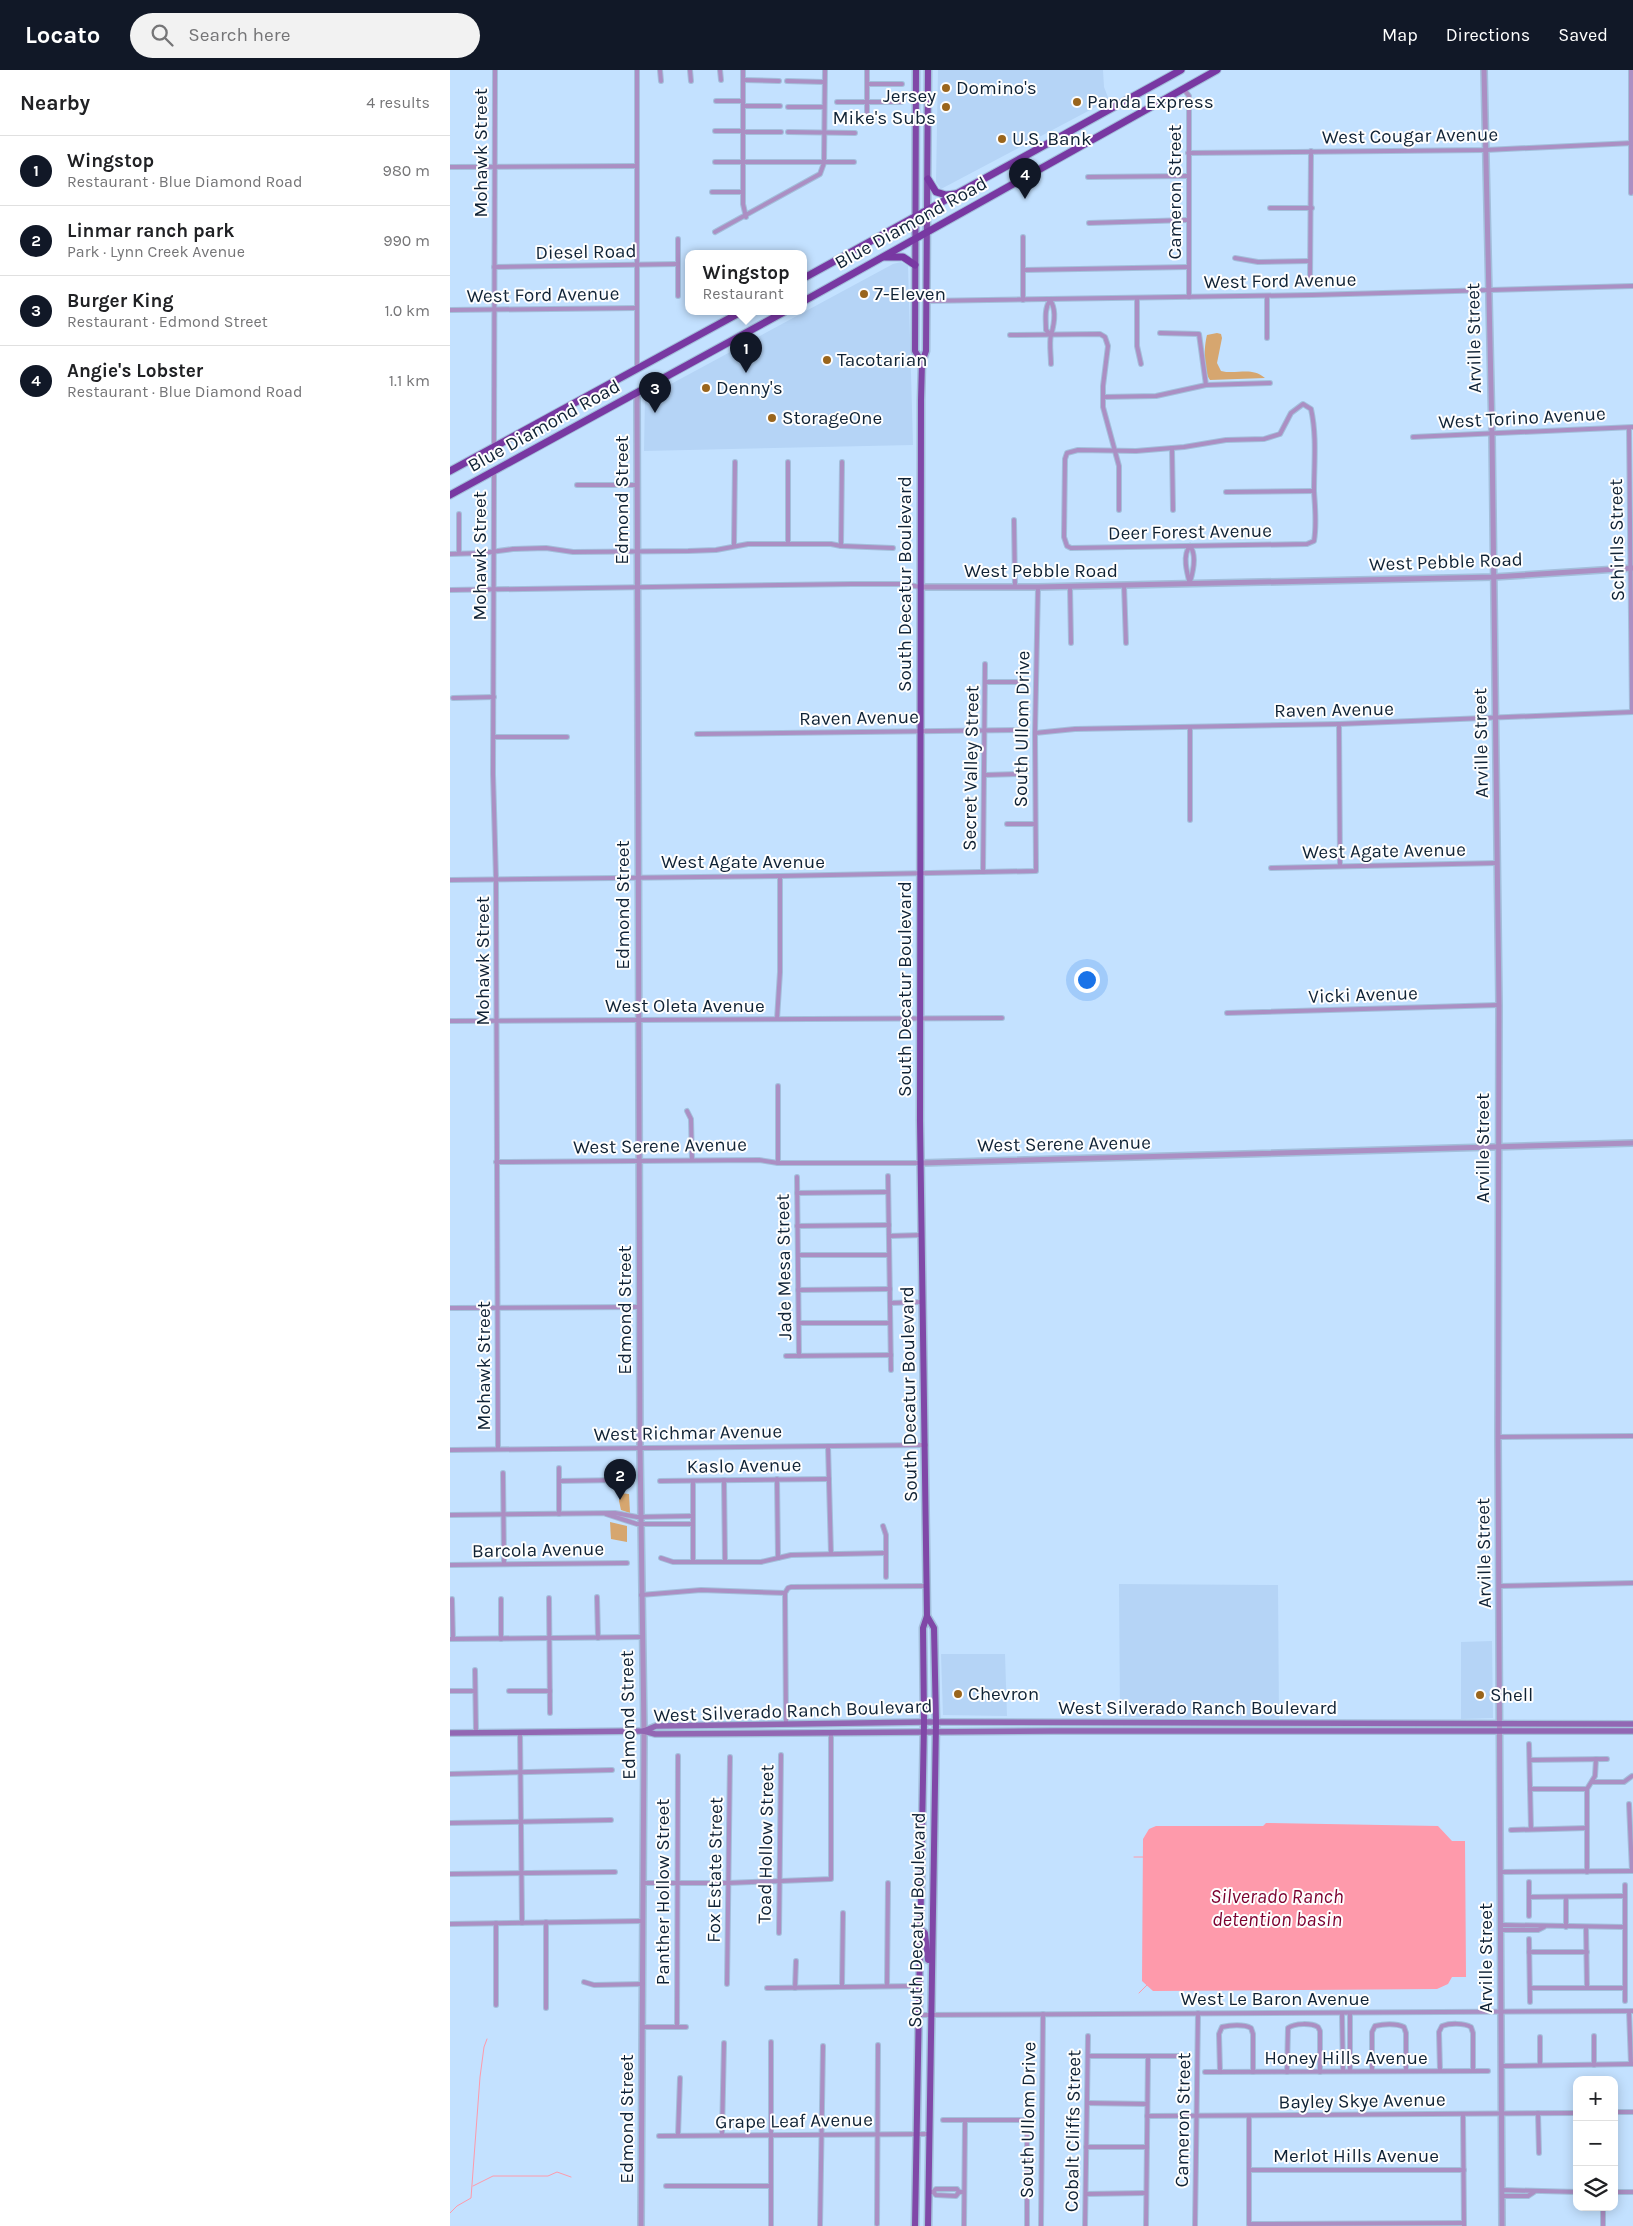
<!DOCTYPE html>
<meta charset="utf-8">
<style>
:root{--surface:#fff;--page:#f2f2f2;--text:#202124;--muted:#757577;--line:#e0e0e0;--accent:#111827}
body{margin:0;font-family:Karla,sans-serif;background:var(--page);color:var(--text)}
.controls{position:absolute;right:15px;bottom:15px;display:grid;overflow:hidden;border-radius:10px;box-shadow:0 2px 12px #0003}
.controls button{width:45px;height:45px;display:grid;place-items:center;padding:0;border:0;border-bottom:1px solid var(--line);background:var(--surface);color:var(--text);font:25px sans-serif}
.you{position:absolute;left:636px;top:909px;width:18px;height:18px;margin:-12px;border:4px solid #fff;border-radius:50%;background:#1a73e8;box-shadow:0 0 0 8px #1a73e833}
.badge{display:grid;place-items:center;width:32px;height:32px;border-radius:50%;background:var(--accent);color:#fff;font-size:16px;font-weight:700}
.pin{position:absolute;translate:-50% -41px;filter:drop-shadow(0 1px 2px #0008)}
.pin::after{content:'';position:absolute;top:26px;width:18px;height:15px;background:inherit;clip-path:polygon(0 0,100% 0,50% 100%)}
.popup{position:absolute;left:235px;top:180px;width:122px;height:65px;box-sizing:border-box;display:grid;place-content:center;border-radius:10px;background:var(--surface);filter:drop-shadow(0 1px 4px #0005);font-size:16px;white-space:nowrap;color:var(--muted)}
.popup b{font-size:19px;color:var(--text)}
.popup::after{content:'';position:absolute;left:50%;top:100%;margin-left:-10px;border:10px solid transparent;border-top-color:var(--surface)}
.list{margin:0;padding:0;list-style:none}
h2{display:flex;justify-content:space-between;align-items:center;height:65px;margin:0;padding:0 20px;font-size:21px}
h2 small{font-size:16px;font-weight:400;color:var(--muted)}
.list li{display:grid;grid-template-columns:32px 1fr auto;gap:15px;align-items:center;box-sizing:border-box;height:70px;padding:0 20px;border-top:1px solid var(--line)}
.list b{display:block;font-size:19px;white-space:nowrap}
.list p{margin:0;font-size:16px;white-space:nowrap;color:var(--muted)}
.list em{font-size:16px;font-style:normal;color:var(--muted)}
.icon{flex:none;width:28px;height:28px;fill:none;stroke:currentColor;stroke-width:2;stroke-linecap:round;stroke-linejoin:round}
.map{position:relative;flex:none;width:1183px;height:2156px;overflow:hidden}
header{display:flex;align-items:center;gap:30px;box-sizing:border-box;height:70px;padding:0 25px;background:var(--accent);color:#fff}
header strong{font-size:24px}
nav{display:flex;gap:28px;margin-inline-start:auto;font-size:18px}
.search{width:350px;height:45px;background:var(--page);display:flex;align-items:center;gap:12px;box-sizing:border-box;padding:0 18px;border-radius:28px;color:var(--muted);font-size:19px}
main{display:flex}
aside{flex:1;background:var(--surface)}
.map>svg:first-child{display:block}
</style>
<header>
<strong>Locato</strong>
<div class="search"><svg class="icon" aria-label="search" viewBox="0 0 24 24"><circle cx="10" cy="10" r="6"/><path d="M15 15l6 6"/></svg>Search here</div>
<nav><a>Map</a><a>Directions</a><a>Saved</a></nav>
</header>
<main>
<aside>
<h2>Nearby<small>4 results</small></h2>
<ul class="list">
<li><span class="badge">1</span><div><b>Wingstop</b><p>Restaurant · Blue Diamond Road</p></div><em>980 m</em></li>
<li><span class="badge">2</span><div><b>Linmar ranch park</b><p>Park · Lynn Creek Avenue</p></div><em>990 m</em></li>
<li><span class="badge">3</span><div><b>Burger King</b><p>Restaurant · Edmond Street</p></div><em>1.0 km</em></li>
<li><span class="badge">4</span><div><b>Angie's Lobster</b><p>Restaurant · Blue Diamond Road</p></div><em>1.1 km</em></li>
</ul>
</aside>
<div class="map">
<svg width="1183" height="2156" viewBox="0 0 1183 2156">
<rect width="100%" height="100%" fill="#c3e1ff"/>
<!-- built -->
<g fill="#b5d4f6">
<polygon points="488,0 653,0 654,17 659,30 491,119 486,112"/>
<polygon points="451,192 458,196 463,375 194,381 195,328 443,194"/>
<polygon points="669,1514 828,1515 829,1649 670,1647"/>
<polygon points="1042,1571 1043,1648 1011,1649 1011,1572"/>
<polygon points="491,1584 555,1584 557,1646 493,1645"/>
</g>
<!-- green -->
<g fill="#d6a66f">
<path d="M767 263 771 264 772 268 767 293 771 301C787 305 801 296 815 308L760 310C753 300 754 276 757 265Z"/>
<polygon points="170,1423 179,1424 180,1443 171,1440 169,1431"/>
<polygon points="160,1452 177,1456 177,1472 161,1469"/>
</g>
<!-- water -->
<polygon fill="#fe9aab" points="816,1753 988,1756 1002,1771 1015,1771 1016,1907 1002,1907 998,1914 987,1919 703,1921 692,1911 693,1769 699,1759 706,1756 813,1756"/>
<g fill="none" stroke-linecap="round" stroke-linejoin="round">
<!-- stream -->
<g stroke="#fe9aab" stroke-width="1">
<polyline points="684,1787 693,1787"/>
<polyline points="689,1923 697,1915"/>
<polyline points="23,2116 43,2106 98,2106 107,2102 121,2107"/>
<polyline points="0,2143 7,2136 21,2128 30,2007 34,1977 37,1969"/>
</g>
<!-- minor casing -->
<g stroke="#a3bfdb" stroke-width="6">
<g id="minor">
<polyline points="210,0 211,11"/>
<polyline points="240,0 241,11"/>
<polyline points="270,0 271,10"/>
<polyline points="293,0 293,134 296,147"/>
<polyline points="1181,0 1181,123"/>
<polyline points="293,10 329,11"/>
<polyline points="337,11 374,12"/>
<polyline points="417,14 452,14"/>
<polyline points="733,18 739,26 739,227"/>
<polyline points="266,31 293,31"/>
<polyline points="387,32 451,32"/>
<polyline points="293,36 330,36"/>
<polyline points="338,37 374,37"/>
<polyline points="417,42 417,0"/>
<polyline points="265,61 293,61"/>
<polyline points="293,62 331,62"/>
<polyline points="338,62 405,63"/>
<polyline points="738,83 1036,80 1183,73"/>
<polyline points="265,92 404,92"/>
<polyline points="0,97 187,96"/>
<polyline points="638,107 738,106"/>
<polyline points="262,122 293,122"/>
<polyline points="820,138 862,138"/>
<polyline points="639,153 738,150"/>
<polyline points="265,162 370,104 374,93 375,0"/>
<polyline points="228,169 228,226"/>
<polyline points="785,188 808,192 860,191"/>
<polyline points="44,197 228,194"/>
<polyline points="574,200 738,197"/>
<polyline points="860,214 861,81"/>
<polyline points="817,226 817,268"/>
<polyline points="687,228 687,276 691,294"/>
<polyline points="573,230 573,167"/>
<polyline points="476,231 862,225 1183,216"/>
<polyline points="0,240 187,238"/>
<polyline points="710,263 749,264 756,315"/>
<polyline points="560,265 650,264 655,267 658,276 653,316 653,337 669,396 669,440"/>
<path d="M601 265 596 260C596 250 594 239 600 230 607 240 604 255 601 265 599 273 601 285 601 294"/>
<polyline points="187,298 187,0"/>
<polyline points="653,327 706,326 756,315 820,313"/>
<path d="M853 334 861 339C867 366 864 393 864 421 865 438 867 454 864 471L857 474 621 478 617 476 614 467 615 389 617 383 628 380 686 381 734 377 776 370 814 369 830 364 841 343Z"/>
<polyline points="1179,358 1182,642"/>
<polyline points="963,367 1183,357"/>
<polyline points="44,377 45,0"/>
<polyline points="722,378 723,440"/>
<polyline points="338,392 338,474"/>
<polyline points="44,402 43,704 46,809 48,1379"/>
<polyline points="127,415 186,415"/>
<polyline points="776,422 864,421"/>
<polyline points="9,444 9,483"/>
<polyline points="564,450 565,517"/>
<polyline points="284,476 285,392"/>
<polyline points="391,476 392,392"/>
<path d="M740 476C732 485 737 503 740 514"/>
<path d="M740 476C747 485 743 502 740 512"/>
<polyline points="0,484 33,483 63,479 96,478 123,482 238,481 266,480 298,474 381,474 391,476 443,478"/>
<polyline points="674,515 676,573"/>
<polyline points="620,516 621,573"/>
<polyline points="0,520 402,514 454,514 470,517"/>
<polyline points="535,612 573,612"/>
<polyline points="3,628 44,627"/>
<polyline points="889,654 890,796"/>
<polyline points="740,657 740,750"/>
<polyline points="585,663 625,659 889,654 1183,642"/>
<polyline points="247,664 572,660"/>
<polyline points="44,667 117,667"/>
<polyline points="534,705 571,704"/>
<polyline points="557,754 585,754"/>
<polyline points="821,798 1047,793"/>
<polyline points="533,802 535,594"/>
<polyline points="0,810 330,806 586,801 585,663 588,517"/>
<polyline points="777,943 1049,935"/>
<polyline points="327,949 330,902 330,806"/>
<polyline points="0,951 552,948"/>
<polyline points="237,1041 241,1049 242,1090"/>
<polyline points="46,1092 309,1090 328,1093 471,1093"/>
<polyline points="328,1093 328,1016"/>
<polyline points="438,1106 441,1300"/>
<polyline points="347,1107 349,1286"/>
<polyline points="347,1123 438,1122"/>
<polyline points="347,1156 439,1155"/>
<polyline points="439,1166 472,1165"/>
<polyline points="348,1185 439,1185"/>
<polyline points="348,1220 440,1219"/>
<polyline points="440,1233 472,1232"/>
<polyline points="0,1238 190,1237"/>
<polyline points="349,1253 440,1253"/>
<polyline points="336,1286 441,1285"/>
<polyline points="1048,1367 1183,1366"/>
<polyline points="378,1376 381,1484"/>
<polyline points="0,1380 476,1375"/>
<polyline points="109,1398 109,1444"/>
<polyline points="53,1403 54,1494"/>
<polyline points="327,1409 328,1488"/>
<polyline points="274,1410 275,1492"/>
<polyline points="109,1411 173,1410"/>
<polyline points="210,1411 379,1409"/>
<polyline points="243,1411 243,1492"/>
<polyline points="156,1444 187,1454 243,1454"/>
<polyline points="0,1445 165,1443 187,1447 243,1446"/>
<polyline points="433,1456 436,1465 436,1507"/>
<polyline points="211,1488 223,1492 311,1492 341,1485 436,1483"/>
<polyline points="0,1495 177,1493"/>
<polyline points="1050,1516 1183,1513"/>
<polyline points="191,1525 251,1520 335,1523"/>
<polyline points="147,1527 148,1568"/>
<polyline points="99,1528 100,1643"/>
<polyline points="2,1529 3,1569"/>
<polyline points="51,1529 51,1569"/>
<polyline points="0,1569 192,1567"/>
<polyline points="25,1600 26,1663"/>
<polyline points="0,1621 25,1621"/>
<polyline points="59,1621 100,1621"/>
<polyline points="336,1654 335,1523 338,1518 341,1517 477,1516"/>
<polyline points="70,1662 72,1853"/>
<polyline points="1079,1674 1081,1759"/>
<polyline points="1080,1690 1157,1689"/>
<polyline points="0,1704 162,1700"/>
<polyline points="1142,1712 1174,1712 1182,1706"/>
<polyline points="1080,1719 1137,1719"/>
<polyline points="1179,1734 1182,1801"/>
<polyline points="0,1753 161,1750"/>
<polyline points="1061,1760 1137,1758"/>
<polyline points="1050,1802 1183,1801"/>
<polyline points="1137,1802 1137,1719 1145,1706 1146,1689"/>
<polyline points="0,1804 165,1802"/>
<polyline points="1079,1812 1079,1846"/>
<polyline points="194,1813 278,1813 381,1809 381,1662"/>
<polyline points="1175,1815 1175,1931"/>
<polyline points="1079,1827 1175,1826"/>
<polyline points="1116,1827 1116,1857"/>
<polyline points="96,1852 96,1938"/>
<polyline points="46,1853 46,1935"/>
<polyline points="0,1854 193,1851"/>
<polyline points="1051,1855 1175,1857"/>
<polyline points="1136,1857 1137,1918"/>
<polyline points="1051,1860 1088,1860 1094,1857"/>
<polyline points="329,1863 331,1685"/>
<polyline points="1079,1869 1080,1932"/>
<polyline points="1079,1882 1137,1882"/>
<polyline points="134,1912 144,1915 193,1914"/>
<polyline points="277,1914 280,1687"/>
<polyline points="392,1916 393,1843"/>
<polyline points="437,1916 438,1813"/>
<polyline points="317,1918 468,1916"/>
<polyline points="345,1918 346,1891"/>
<polyline points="1080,1918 1175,1918"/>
<polyline points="1179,1941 1181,1994"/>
<polyline points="892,1943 893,2001"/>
<polyline points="900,1943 900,2001"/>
<polyline points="468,1945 1183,1941"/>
<polyline points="192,1957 236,1957"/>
<polyline points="227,1957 228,1686"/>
<polyline points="321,1972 321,2156"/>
<polyline points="638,1986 732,1986"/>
<polyline points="1090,1995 1090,1967"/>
<polyline points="1144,1995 1144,1966"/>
<polyline points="1052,1996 1183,1994"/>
<path d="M922 2001V1962L925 1956C933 1954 946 1953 954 1957L956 1963V2001"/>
<path d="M990 2001 989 1962 992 1956C1000 1953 1014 1953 1021 1957L1023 1963V2001"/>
<polyline points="755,2002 1038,2001"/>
<path d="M770 2002 769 1964 772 1957C780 1955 794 1954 801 1958L803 1964V2002"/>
<path d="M837 2002 838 1958C845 1953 861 1953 868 1957L870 1961V2002"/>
<polyline points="637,2033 697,2034"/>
<polyline points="1164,2042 1183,2042"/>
<polyline points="1088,2043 1089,2083"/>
<polyline points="1013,2044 1014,2156"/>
<polyline points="697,2046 1127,2043"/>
<polyline points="799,2046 799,2154"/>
<polyline points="493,2050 577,2050 577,2156"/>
<polyline points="228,2065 230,2008"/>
<polyline points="272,2065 274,1973"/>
<polyline points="209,2066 479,2064"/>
<polyline points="636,2077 697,2077"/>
<polyline points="799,2100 1014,2100"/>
<polyline points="216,2116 321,2116"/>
<polyline points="1052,2120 1127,2122"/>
<polyline points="478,2122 483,2122 486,2119 507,2119 509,2122 514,2122"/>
<polyline points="483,2122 486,2125 506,2126 509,2122"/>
<polyline points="1164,2122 1183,2122"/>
<polyline points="636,2124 696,2123"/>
<polyline points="1052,2126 1078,2126 1084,2122"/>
<polyline points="1153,2137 1153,2156"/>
<polyline points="427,2154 428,1975"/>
<polyline points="799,2154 1014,2153"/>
<polyline points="370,2156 373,1976"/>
<polyline points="514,2156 515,2050"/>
<polyline points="591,2156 593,1944"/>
<polyline points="635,2156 638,1966"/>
<polyline points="696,2156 698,1986"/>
<polyline points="745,2156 748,1943"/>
</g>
</g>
<!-- tertiary casing -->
<g stroke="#a3bfdb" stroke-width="8">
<g id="tertiary">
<polyline points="1034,0 1042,364 1049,935 1048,1367 1052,2156"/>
<polyline points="187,323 190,1377 194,1661 191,2156"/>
<polyline points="470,517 588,517 1044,507 1183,498"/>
<polyline points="471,1093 1183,1073"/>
</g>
</g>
<!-- secondary casing -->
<g stroke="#a3bfdb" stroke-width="8">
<g id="secondary">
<polyline points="194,1661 205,1664 604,1661 1183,1661"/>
<polyline points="0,1663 194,1661 206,1656 474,1652 1183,1654"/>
</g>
</g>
<!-- primary casing -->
<g stroke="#a3bfdb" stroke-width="9">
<g id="primary">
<polyline points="466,0 465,281 472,292"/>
<polyline points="477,1546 484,1558 486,1652 478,2156"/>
<polyline points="469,1858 475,1863 478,1890"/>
<polyline points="465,2156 474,1652 473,1558 477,1546 470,1051 471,330 472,292 476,281 478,0"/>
</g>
</g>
<!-- trunk casing -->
<g stroke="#a3bfdb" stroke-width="9">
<g id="trunk">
<polyline points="478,109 486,122 496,125 505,124"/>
<polyline points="435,187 453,187 465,195"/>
<polyline points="354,208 731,0"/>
<polyline points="354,231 767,0"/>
<polyline points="0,401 291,242"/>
<polyline points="0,425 334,242"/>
</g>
</g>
<!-- minor -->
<use href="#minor" stroke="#ab8fc3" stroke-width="4"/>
<!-- tertiary -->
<use href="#tertiary" stroke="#ab8fc3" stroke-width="5"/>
<!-- secondary -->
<use href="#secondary" stroke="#9267b3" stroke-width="5.5"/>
<!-- primary -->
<use href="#primary" stroke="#8048a7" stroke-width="6"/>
<!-- trunk -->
<use href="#trunk" stroke="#7838a2" stroke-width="7"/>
</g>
<!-- markers -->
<g fill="#9a651c" stroke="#fefefe" stroke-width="2">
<circle cx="496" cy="18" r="5"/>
<circle cx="627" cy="32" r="5"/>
<circle cx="496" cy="37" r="5"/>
<circle cx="552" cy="69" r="5"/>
<circle cx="414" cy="224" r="5"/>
<circle cx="377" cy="290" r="5"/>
<circle cx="256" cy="318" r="5"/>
<circle cx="322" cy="348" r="5"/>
<circle cx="508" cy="1624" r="5"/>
<circle cx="1030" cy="1625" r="5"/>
</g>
<g text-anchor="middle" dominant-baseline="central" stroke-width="4" stroke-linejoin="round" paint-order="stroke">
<!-- poi labels -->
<g font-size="19" fill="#0f2235" stroke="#fefefe" text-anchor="start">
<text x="506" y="18">Domino's</text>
<text x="486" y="26" text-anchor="end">Jersey<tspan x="486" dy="22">Mike's Subs</tspan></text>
<text x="637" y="32">Panda Express</text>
<text x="562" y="69">U.S. Bank</text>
<text x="424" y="224">7-Eleven</text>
<text x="387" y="290">Tacotarian</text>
<text x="266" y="318">Denny's</text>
<text x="332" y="348">StorageOne</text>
<text x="518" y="1624">Chevron</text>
<text x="1040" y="1625">Shell</text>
</g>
<!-- street labels -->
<g font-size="19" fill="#0f2235" stroke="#fefefe">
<text transform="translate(960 66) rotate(-1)">West Cougar Avenue</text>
<text transform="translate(31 83) rotate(-90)">Mohawk Street</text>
<text transform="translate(725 122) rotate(-90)">Cameron Street</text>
<text transform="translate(461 153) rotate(-29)">Blue Diamond Road</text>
<text transform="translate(136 182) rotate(-1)">Diesel Road</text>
<text transform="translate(830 211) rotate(-1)">West Ford Avenue</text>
<text transform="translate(93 225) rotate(-1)">West Ford Avenue</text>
<text transform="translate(1024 268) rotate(-91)">Arville Street</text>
<text transform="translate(1072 348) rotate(-3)">West Torino Avenue</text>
<text transform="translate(94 356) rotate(-29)">Blue Diamond Road</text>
<text transform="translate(172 430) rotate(-90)">Edmond Street</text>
<text transform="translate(740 462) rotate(-1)">Deer Forest Avenue</text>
<text transform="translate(1167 470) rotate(-91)">Schirlls Street</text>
<text transform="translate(30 486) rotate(-90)">Mohawk Street</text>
<text transform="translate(996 492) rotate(-2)">West Pebble Road</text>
<text x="591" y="501">West Pebble Road</text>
<text transform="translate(455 514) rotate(-90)">South Decatur Boulevard</text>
<text transform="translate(884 640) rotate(-1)">Raven Avenue</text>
<text transform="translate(409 648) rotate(-1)">Raven Avenue</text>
<text transform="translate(572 659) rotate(-89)">South Ullom Drive</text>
<text transform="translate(1031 673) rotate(-91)">Arville Street</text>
<text transform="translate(521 698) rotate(-89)">Secret Valley Street</text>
<text transform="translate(934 781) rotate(-1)">West Agate Avenue</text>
<text x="293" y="792">West Agate Avenue</text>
<text transform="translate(173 835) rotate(-90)">Edmond Street</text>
<text transform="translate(33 891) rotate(-90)">Mohawk Street</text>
<text transform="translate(455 919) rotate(-90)">South Decatur Boulevard</text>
<text transform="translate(913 925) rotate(-2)">Vicki Avenue</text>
<text x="235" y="936">West Oleta Avenue</text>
<text transform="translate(614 1074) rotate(-1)">West Serene Avenue</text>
<text transform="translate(210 1076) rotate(-1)">West Serene Avenue</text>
<text transform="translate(1033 1078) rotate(-90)">Arville Street</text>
<text transform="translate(334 1197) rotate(-91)">Jade Mesa Street</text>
<text transform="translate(175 1240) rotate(-90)">Edmond Street</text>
<text transform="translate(34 1296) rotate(-90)">Mohawk Street</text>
<text transform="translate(459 1324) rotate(-91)">South Decatur Boulevard</text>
<text transform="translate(238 1363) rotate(-1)">West Richmar Avenue</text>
<text transform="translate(294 1396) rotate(-1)">Kaslo Avenue</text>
<text transform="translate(88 1480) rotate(-1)">Barcola Avenue</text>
<text transform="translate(1034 1483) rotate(-91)">Arville Street</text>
<text x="748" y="1638">West Silverado Ranch Boulevard</text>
<text transform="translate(343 1641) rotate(-2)">West Silverado Ranch Boulevard</text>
<text transform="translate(178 1645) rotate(-91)">Edmond Street</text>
<text transform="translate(316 1774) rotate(-89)">Toad Hollow Street</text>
<text transform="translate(265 1800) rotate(-89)">Fox Estate Street</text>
<text transform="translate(213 1822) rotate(-90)">Panther Hollow Street</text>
<text transform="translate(467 1850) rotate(-89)">South Decatur Boulevard</text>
<text transform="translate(1036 1888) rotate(-90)">Arville Street</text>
<text x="825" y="1929">West Le Baron Avenue</text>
<text x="896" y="1988">Honey Hills Avenue</text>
<text transform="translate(912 2031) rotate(-1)">Bayley Skye Avenue</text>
<text transform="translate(177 2049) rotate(-90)">Edmond Street</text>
<text transform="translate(578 2050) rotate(-89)">South Ullom Drive</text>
<text transform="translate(733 2050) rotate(-89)">Cameron Street</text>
<text transform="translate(344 2051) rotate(-1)">Grape Leaf Avenue</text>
<text transform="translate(623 2061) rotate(-89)">Cobalt Cliffs Street</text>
<text x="906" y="2086">Merlot Hills Avenue</text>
</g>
<!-- water labels -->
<g font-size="20" font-style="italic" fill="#7b002f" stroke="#fefefe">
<text x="827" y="1826">Silverado Ranch<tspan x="827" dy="23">detention basin</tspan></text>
</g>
</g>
</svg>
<div class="controls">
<button>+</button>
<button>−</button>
<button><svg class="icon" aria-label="layers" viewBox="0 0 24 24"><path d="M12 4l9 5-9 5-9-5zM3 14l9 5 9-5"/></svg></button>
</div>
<div class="you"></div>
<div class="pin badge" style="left:296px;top:303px">1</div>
<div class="popup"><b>Wingstop</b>Restaurant</div>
<div class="pin badge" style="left:170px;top:1430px">2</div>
<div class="pin badge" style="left:205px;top:343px">3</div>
<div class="pin badge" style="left:575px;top:129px">4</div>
</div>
</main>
